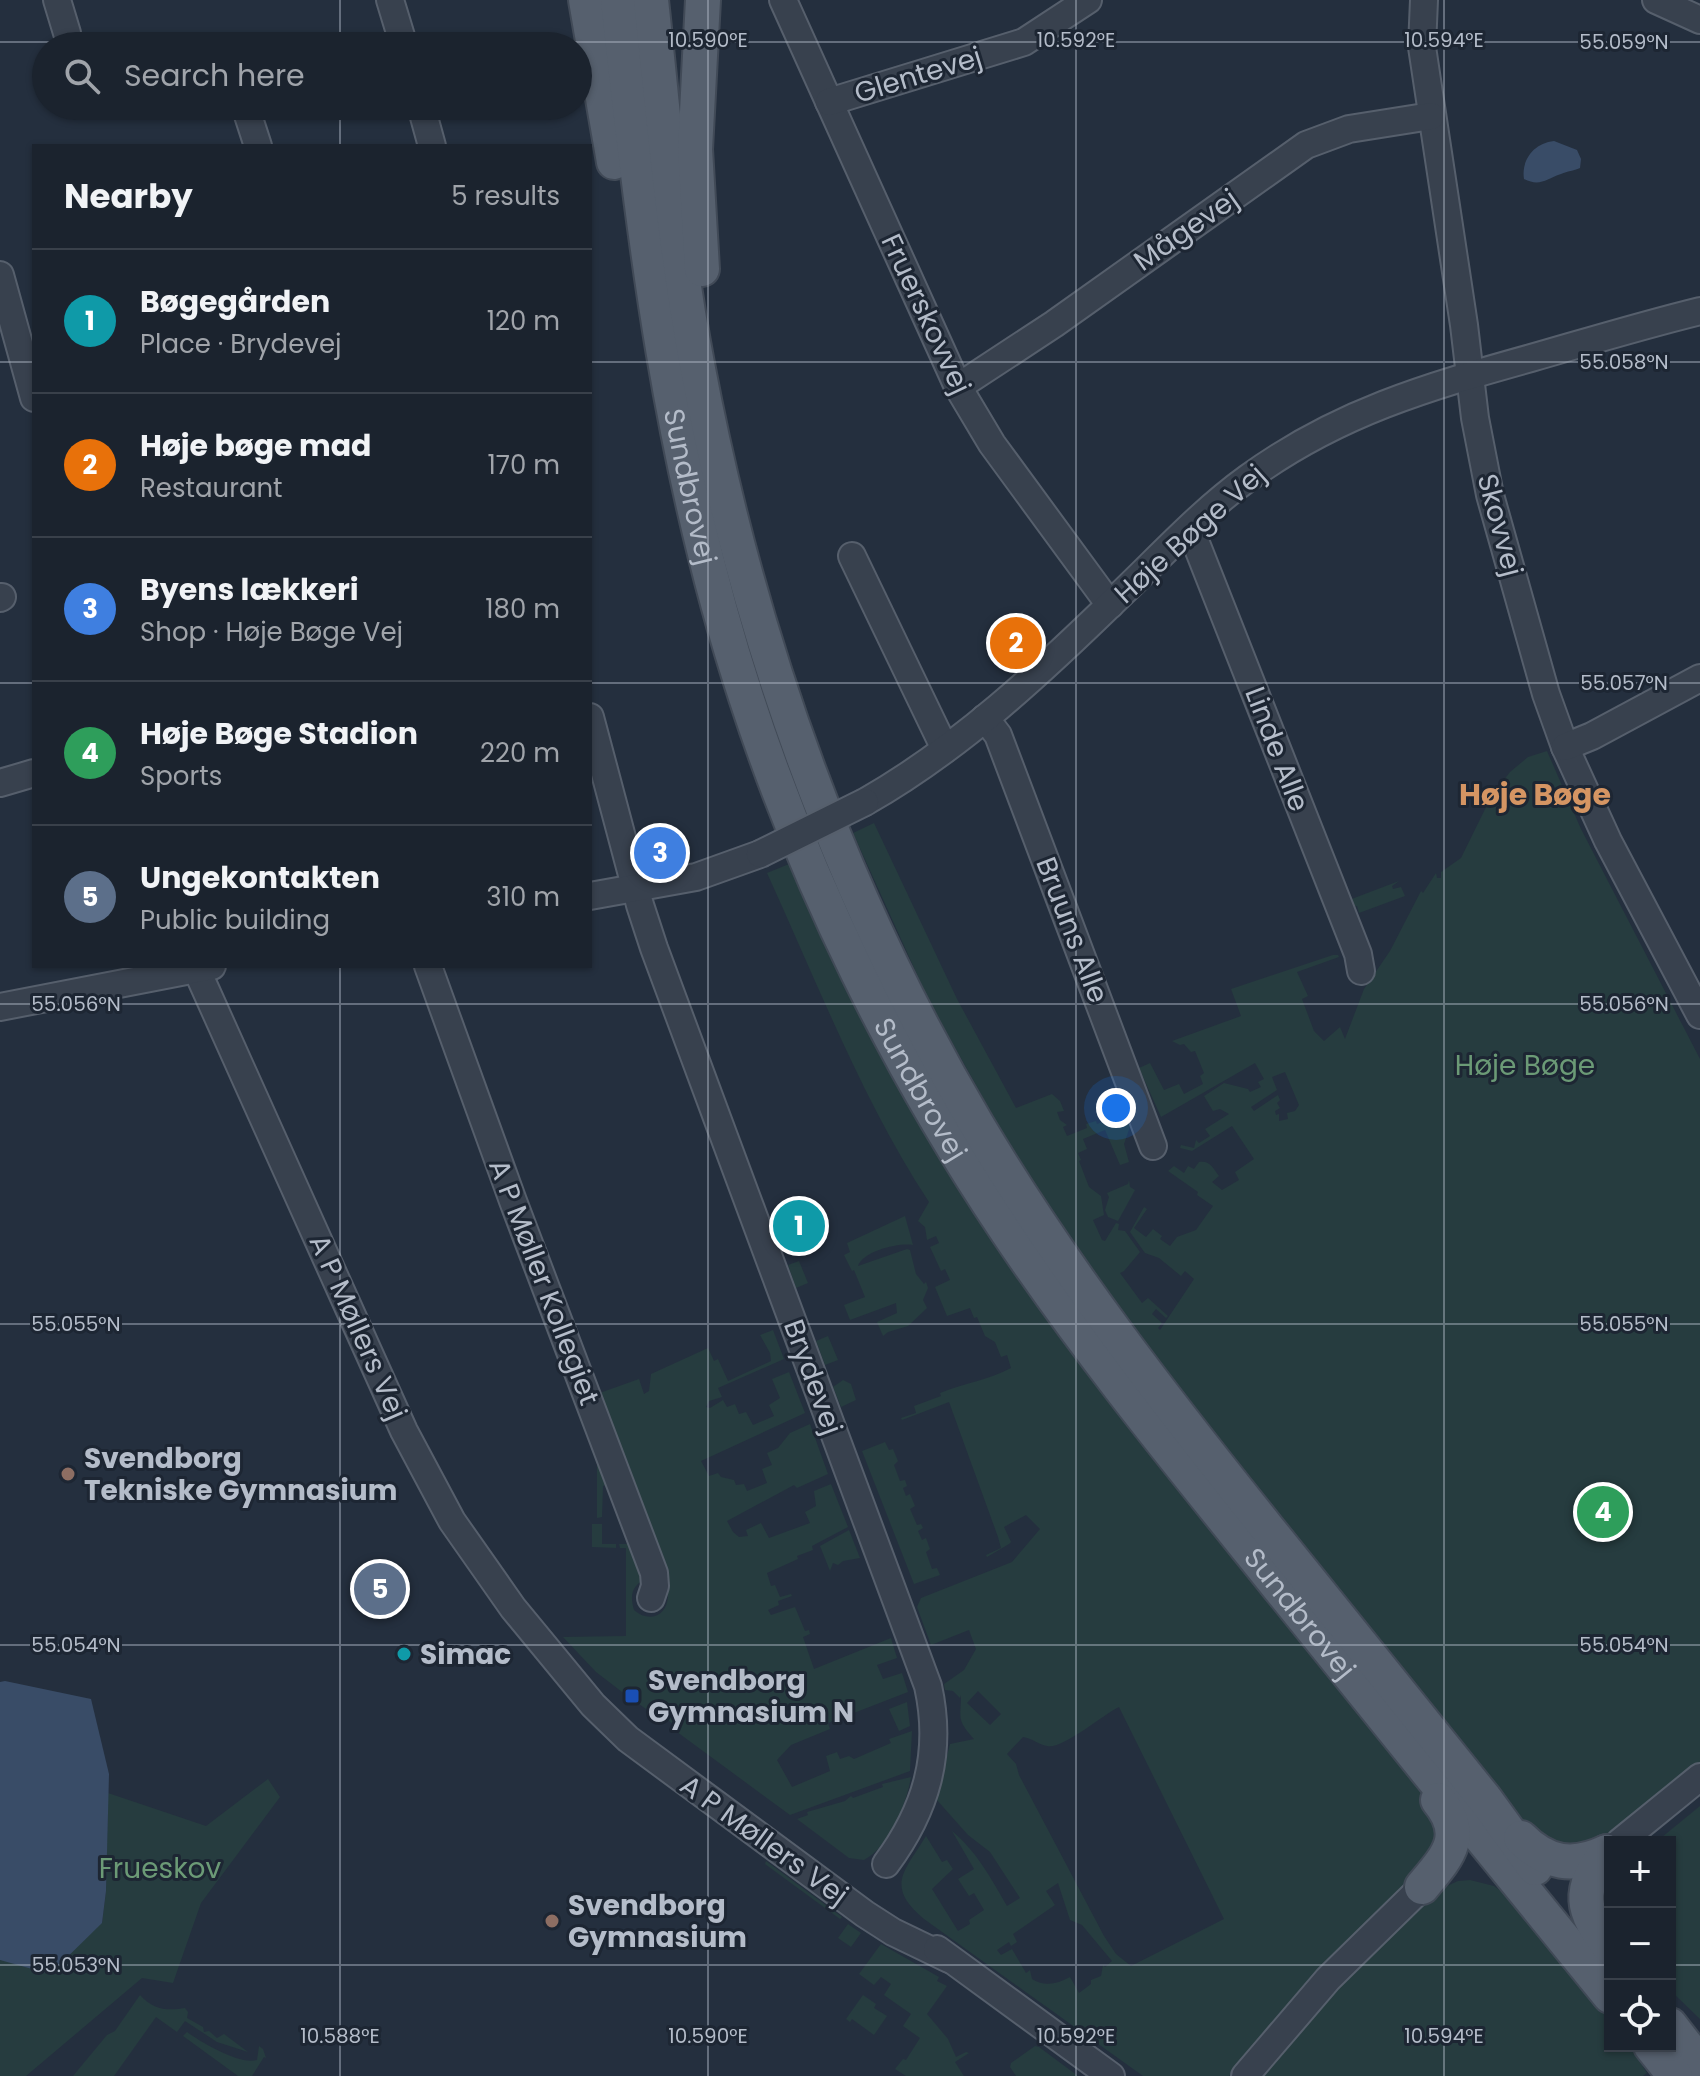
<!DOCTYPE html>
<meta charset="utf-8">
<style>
:root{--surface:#1b232e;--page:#242b36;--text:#f1f3f6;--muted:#a0a4aa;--line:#39404a;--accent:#db2777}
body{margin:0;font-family:Poppins,sans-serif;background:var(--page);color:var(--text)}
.controls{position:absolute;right:24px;bottom:24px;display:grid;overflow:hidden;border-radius:0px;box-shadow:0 2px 6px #0004}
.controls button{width:72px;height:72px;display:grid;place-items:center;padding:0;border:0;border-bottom:2px solid var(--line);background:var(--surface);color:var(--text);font:40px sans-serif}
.you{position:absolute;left:1116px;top:1108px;width:28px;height:28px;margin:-20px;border:6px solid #fff;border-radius:50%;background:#1a73e8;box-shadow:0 0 0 12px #1a73e833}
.badge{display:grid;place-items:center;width:52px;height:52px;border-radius:50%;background:var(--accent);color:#fff;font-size:26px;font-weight:700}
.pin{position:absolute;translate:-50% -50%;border:4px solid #fff;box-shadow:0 2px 8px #0006}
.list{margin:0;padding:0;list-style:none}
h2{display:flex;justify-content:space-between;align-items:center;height:104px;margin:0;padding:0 32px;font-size:34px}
h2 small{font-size:26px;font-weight:400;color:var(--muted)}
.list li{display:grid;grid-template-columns:52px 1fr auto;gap:24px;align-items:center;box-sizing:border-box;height:144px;padding:0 32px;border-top:2px solid var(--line)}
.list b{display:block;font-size:30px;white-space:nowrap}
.list p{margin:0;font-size:26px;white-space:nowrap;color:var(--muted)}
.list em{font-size:26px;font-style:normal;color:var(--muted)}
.icon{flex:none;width:44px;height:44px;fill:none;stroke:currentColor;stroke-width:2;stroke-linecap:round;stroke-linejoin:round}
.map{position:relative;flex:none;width:1700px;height:2076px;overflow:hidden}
.search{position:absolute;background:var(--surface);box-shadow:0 2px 6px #0004;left:32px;top:32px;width:560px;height:88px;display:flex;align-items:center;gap:20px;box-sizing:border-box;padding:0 28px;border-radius:44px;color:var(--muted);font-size:30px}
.panel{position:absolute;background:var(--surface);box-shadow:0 2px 6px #0004;left:32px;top:144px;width:560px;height:824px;border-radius:0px}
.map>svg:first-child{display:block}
</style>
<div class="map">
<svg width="1700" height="2076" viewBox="0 0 1700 2076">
<rect width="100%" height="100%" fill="#242f3e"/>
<!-- green -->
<g fill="#263c3f" fill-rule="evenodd">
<path d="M1547 751 1581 829 1700 1059V1763L1595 1848 1585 1852 1535 1839 1182 1397 1096 1280 1016 1157 929 1001 853 833 874 823 957 999 1016 1108 1052 1094 1060 1101 1064 1111 1057 1112 1060 1120 1067 1125 1063 1127 1067 1136 1087 1128 1086 1124 1096 1121 1097 1124 1117 1116 1119 1120 1126 1117 1130 1127 1124 1144 1129 1162 1120 1165 1105 1130 1083 1139 1087 1149 1078 1153 1081 1160 1079 1161 1089 1187 1101 1196 1104 1215 1093 1220 1102 1240 1105 1241 1116 1223 1119 1224 1118 1230 1125 1231 1140 1252 1124 1271 1120 1273 1142 1303 1148 1298 1168 1316 1166 1318 1156 1309 1152 1314 1162 1323 1158 1328 1160 1330 1194 1279 1185 1271 1181 1276 1159 1258 1145 1253 1130 1232 1144 1207 1147 1209 1134 1228 1146 1237 1153 1229 1162 1236 1160 1239 1170 1246 1177 1237 1196 1230 1213 1206 1197 1195 1198 1192 1168 1171 1174 1166 1184 1173 1188 1166 1194 1169 1199 1162C1210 1160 1213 1168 1219 1176L1212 1182 1222 1190 1239 1180 1235 1172 1254 1159 1232 1126 1192 1151 1180 1148 1181 1145 1194 1148 1196 1140 1199 1143 1210 1136 1205 1129 1229 1114 1220 1109 1213 1111 1204 1096 1224 1083 1248 1089 1250 1092 1261 1087 1258 1082 1264 1079 1255 1063 1161 1117 1139 1068 1150 1063 1164 1090 1179 1084 1184 1094 1203 1084 1200 1076 1204 1073 1195 1051 1191 1052 1184 1044 1180 1045 1172 1041 1241 1016 1231 989 1333 955H1338L1339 957 1297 972 1308 996 1302 999 1314 1031 1324 1041 1340 1027 1345 1039 1364 989 1390 951 1421 891 1423 893 1436 873 1437 878H1441V872L1461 858 1491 797 1510 772 1528 757ZM1285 1072 1299 1105 1295 1111 1287 1113 1288 1119 1279 1121V1114L1276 1115 1275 1111 1280 1108 1277 1103 1280 1100 1278 1095 1254 1111 1251 1107 1277 1090 1272 1077Z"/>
<path d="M789 864 877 1050 956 1179 1024 1283 1122 1419 1437 1811 1436 1856 1285 2010 1229 2076H1143L924 1919C885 1886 904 1872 926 1836L942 1862 947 1860 953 1869 932 1889 958 1931 970 1924 969 1920 984 1910 974 1893 969 1896 958 1879 974 1869 952 1831C977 1852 991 1878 1007 1906L1020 1898 990 1852 968 1835 936 1799 950 1744 974 1739C956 1719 961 1719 961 1695L960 1698 953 1691 945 1690 944 1684 964 1670 976 1649 969 1630 931 1645 917 1607 921 1598 1012 1562 1040 1529 1026 1515 1004 1527 1011 1542 1009 1544 987 1557 986 1555 1001 1548 998 1537 949 1402 902 1420 901 1418 916 1413 914 1406 941 1396 940 1393C965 1383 989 1380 1011 1368L1007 1355 1001 1357 995 1342 985 1336 977 1317 974 1318 970 1308 947 1316 935 1287 950 1280 945 1269 941 1271 930 1247 939 1243 936 1236 927 1240 925 1227 918 1221 929 1202C863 1102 817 982 767 873ZM978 1691 1001 1714 990 1725 967 1703ZM1119 1707 1224 1919 1131 1966 1116 1954 1104 1936 1019 1775 1016 1764 1007 1754 1023 1737C1032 1738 1039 1745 1047 1746 1062 1750 1104 1714 1119 1707ZM1058 1883 1070 1920 1082 1925 1112 1961 1105 1967 1103 1965 1101 1976 1091 1980V1984L1079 1993 1070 1977C1057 1984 1045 1987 1032 1979L1030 1970 1026 1973 1012 1949 1001 1955 997 1950 1009 1942 1011 1946 1017 1942 1013 1934 1055 1905 1046 1891Z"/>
<polygon points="1399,881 1392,886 1393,889 1401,887 1405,896 1359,913 1357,906 1352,907 1349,900"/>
<polygon points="1129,1180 1130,1187 1135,1190 1118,1221 1108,1217 1105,1210 1109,1197 1107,1193 1128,1184"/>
<path d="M905 1216 913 1245C902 1242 863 1250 858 1266L907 1249 910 1250 916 1274 924 1284 926 1282 928 1288 923 1300 927 1308 908 1326 888 1332 883 1336 877 1322 897 1313 896 1303 850 1320 844 1305 865 1297 854 1270 852 1271 844 1255 850 1252 847 1243Z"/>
<polygon points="799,1261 808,1283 796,1288 788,1265"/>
<path d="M773 1330 784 1359 718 1388 722 1397 709 1401 706 1407 710 1408 723 1400 727 1407 735 1404 739 1414 746 1412 753 1425 774 1416 769 1405 780 1398 772 1379 789 1372 805 1413 701 1461 709 1476 718 1473 721 1477 734 1480 736 1485 744 1484 747 1491 767 1483 762 1469 772 1465 767 1453 778 1448 790 1433 810 1424 828 1474 797 1488 794 1485 727 1521 733 1532 739 1537 748 1536 746 1530 761 1523 769 1538 810 1523 805 1512 816 1506 814 1491 831 1484 848 1527 812 1546 813 1550 797 1556 798 1559 767 1573 771 1586 775 1585 780 1597 791 1594 792 1596 778 1601 779 1605 768 1610 771 1615 795 1607 805 1631 809 1630 810 1634 803 1637 814 1669 891 1638 897 1658 877 1665 883 1679 902 1673 908 1692 828 1723 830 1729 791 1745 777 1760 792 1787 830 1771 826 1756 837 1752 840 1759 849 1756 854 1759 891 1743 889 1739 912 1731 910 1771 790 1815 673 1729 675 1726 668 1720 665 1723 635 1701 637 1697 629 1691 626 1695 596 1672 563 1637 626 1636V1548H620L619 1544H636L648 1577C633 1585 629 1593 634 1610 650 1624 668 1615 668 1595L594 1395 639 1379 644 1394 649 1391 651 1374 708 1348 714 1361 718 1359 728 1381 771 1361 770 1353 760 1335Z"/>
<polygon points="828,1336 838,1360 825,1365 816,1341"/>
<polygon points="843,1380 851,1384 856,1400 841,1407 833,1387"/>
<polygon points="597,1437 613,1482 603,1486 602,1517 597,1518"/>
<polygon points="885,1442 889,1450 893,1449 898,1461 894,1465 900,1481 905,1480 907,1486 903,1488 906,1496 910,1494 915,1506 910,1509 917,1525 921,1524 923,1528 918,1531 922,1540 926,1538 930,1549 926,1552 932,1569 937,1568 940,1575 914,1584 862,1451"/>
<polygon points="592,1524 602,1524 602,1544 616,1544 616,1548 592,1547"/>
<polygon points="849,1530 860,1558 843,1561 838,1565 833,1563 830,1571 820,1546"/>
<polygon points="907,1702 910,1726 899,1731 889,1709"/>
<path d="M911 1777C906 1805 890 1846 864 1860L849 1858 797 1819 808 1815 807 1812 845 1801 851 1796 853 1798 883 1787 882 1784Z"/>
<polygon points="268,1779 280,1797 201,1903 173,1983 142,1978 26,2076 0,2076 0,1960 9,1961 102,1923 106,1891 108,1793 206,1826"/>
<polygon points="1700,1806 1700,2019 1670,1990 1670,1842 1656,1842"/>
<polygon points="766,1861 842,1917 840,1919 765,1864"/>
<polygon points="1470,1880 1494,1886 1504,1893 1610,2019 1610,2046 1630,2046 1647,2073 1643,2076 1259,2076 1338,1985 1436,1891 1458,1881"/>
<polygon points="848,1924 861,1933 851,1947 838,1938"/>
<polygon points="881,1944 939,1977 937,1981 947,1986 927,2014 948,2039 956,2057 966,2052 969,2053 955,2062 964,2076 906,2076 895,2069 903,2059 906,2060 920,2038 903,2026 911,2014 884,1995 891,1984 881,1977 874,1985 859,1974"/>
<path d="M140 1995C153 2010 168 2011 185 2008L188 2012 187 2018 203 2027 204 2032 209 2031 217 2038 224 2034 248 2052 217 2042 185 2021 177 2032 156 2017 114 2076H73L107 2035 115 2031Z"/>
<polygon points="863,1995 876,2004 874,2008 887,2016 874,2035 852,2019 850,2022 846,2019"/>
<path d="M187 2032C202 2043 240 2065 257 2060L259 2046 263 2049 266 2058 264 2057 252 2076H238L183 2036Z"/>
<polygon points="1035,2046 1039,2047 1078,2076 1016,2076 1010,2067 1011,2063"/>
</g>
<!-- water -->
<g fill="#394c67">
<path d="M1554 141 1577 150 1581 159 1580 168C1573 171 1568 171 1561 174 1546 179 1540 187 1524 179 1521 160 1534 143 1554 141Z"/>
<polygon points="5,1681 91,1699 109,1774 106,1891 102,1923 50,1974 0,1960 0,1682"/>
</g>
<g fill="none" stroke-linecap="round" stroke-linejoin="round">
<!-- minor casing -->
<g stroke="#565f6c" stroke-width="30">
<g id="minor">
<polyline points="57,0 67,33"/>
<polyline points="390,0 404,46"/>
<polyline points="783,0 958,387 992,444 1110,605"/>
<polyline points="1424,0 1422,47 1464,325 1475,418 1490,495 1546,694 1565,747 1608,841 1700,1015"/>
<polyline points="1656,0 1700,20"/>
<polyline points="829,102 1024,42 1088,0"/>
<polyline points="421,106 432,146"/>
<polyline points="246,109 258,146"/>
<polyline points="0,275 34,398"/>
<polyline points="958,387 1054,324 1306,145 1349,129 1431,116"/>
<polyline points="1190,528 1358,954 1361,971"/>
<polyline points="852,556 945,749"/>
<polyline points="0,598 2,597"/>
<path d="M590 717 640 905 654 948 928 1686C943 1754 926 1810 886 1864"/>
<polyline points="985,718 998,735 1153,1146"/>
<polyline points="1565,747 1592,736 1700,678"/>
<polyline points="0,783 34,773"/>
<path d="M865 802C960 748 1041 672 1119 596 1161 556 1201 512 1248 478 1337 413 1427 387 1531 358 1587 342 1643 325 1700 311"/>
<polyline points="590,896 696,877 760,854"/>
<polyline points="195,966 404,1431 452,1521 513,1608 593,1705 628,1739 865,1914 893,1932 949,1959"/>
<polyline points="428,966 513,1201 654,1573 655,1586 651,1598"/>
<polyline points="0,1007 212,966"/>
<polyline points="1620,1842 1700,1777"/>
<polyline points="937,1949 1111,2076"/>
<polyline points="1245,2076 1328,1979 1422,1887"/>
</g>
</g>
<!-- major casing -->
<g stroke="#414a57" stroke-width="38">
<g id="major">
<polyline points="586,0 614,162"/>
<path id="s1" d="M618 0C643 236 672 471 746 697 807 885 897 1067 1007 1231 1090 1355 1185 1470 1278 1586 1388 1723 1499 1860 1610 1996"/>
<path d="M651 0C664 121 674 243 697 364 747 631 838 890 977 1125 1062 1268 1164 1399 1268 1529 1341 1619 1413 1709 1485 1799L1535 1868"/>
<polyline points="702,269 695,149 703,0"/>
<path d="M1521 1838C1547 1864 1573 1868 1607 1852"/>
<path d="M1607 1852C1577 1891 1581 1910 1610 1947"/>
<path d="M1422 1887C1447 1857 1468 1836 1438 1800"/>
<polyline points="1670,2025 1700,2064"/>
<polyline points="1651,2046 1675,2076"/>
</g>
</g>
<!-- minor -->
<use href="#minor" stroke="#38414e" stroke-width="26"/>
<!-- major -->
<use href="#major" stroke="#56606e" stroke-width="34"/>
<!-- minor-bridge casing -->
<g stroke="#565f6c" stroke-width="30" stroke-linecap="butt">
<polyline id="minor-bridge" points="760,854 865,802"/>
</g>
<!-- minor-bridge -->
<use href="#minor-bridge" stroke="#38414e" stroke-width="26"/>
</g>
<!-- ticks -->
<path fill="none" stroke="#b4bcc9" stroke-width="2" stroke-opacity="0.45" d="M340 0V46M708 0V2076M1076 0V2076M1444 0V2076M0 42H1700M340 106V146M0 362H34M590 362H1700M0 683H34M590 683H1700M340 966V2076M0 1004H1700M0 1324H1700M0 1645H1700M0 1965H1610M1670 1965H1700"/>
<!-- markers -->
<g fill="#8d6e63" stroke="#1d2633" stroke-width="3">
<circle cx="68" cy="1474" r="8"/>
<circle cx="552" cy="1921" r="8"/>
</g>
<circle fill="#0f9aa8" stroke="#1d2633" stroke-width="3" cx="404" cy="1654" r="8"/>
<rect fill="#1a4fb4" stroke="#1d2633" stroke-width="3" x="624" y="1688" width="16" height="16" rx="4"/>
<g text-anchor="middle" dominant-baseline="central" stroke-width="6" stroke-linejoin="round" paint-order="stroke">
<!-- street labels -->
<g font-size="28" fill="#b4bcc9" stroke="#1d2633">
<text transform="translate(918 75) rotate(-17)">Glentevej</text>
<text transform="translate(1186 230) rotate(-35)">Mågevej</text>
<text transform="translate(926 314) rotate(65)">Fruerskovvej</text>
<text stroke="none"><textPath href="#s1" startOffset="492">Sundbrovej</textPath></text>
<text transform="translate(1500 525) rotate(75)">Skovvej</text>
<text transform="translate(1190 534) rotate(-42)">Høje Bøge Vej</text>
<text transform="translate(1277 749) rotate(69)">Linde Alle</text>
<text transform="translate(1072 930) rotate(69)">Bruuns Alle</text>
<text stroke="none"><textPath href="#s1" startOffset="1140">Sundbrovej</textPath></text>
<text transform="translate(544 1282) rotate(69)">A P Møller Kollegiet</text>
<text transform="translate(358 1327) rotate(66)">A P Møllers Vej</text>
<text transform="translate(813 1377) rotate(70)">Brydevej</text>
<text stroke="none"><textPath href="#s1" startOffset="1788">Sundbrovej</textPath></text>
<text transform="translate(764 1840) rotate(36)">A P Møllers Vej</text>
</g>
<!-- park labels -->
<g font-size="28" fill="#6b9a76" stroke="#1d2633">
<text x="1525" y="1065">Høje Bøge</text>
<text x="160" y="1868">Frueskov</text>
</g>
<!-- poi labels -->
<g font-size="28" font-weight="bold" fill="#b4bcc9" stroke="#1d2633" text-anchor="start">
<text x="84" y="1458">Svendborg<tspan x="84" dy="32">Tekniske Gymnasium</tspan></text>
<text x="420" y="1654">Simac</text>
<text x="648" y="1680">Svendborg<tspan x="648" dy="32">Gymnasium N</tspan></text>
<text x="568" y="1905">Svendborg<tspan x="568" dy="32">Gymnasium</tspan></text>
</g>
<!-- neighbourhood labels -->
<g font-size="30" font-weight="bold" fill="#d59563" stroke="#1d2633">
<text x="1535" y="794">Høje Bøge</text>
</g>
</g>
<g font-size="20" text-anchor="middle" fill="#b4bcc9" stroke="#1d2633" stroke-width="6" stroke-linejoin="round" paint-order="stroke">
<text x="708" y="47">10.590°E</text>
<text x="1076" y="47">10.592°E</text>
<text x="1444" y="47">10.594°E</text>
<text x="1624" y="49">55.059°N</text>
<text x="1624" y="369">55.058°N</text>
<text x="1624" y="690">55.057°N</text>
<text x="76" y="1011">55.056°N</text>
<text x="1624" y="1011">55.056°N</text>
<text x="76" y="1331">55.055°N</text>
<text x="1624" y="1331">55.055°N</text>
<text x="76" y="1652">55.054°N</text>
<text x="1624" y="1652">55.054°N</text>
<text x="76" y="1972">55.053°N</text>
<text x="340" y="2043">10.588°E</text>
<text x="708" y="2043">10.590°E</text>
<text x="1076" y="2043">10.592°E</text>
<text x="1444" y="2043">10.594°E</text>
</g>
</svg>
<div class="controls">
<button>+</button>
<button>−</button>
<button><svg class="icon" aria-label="locate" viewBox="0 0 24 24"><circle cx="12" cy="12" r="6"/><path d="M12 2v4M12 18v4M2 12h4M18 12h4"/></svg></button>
</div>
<div class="you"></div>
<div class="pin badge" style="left:799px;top:1226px;background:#0f9aa8">1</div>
<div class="pin badge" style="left:1016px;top:643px;background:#e8710a">2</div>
<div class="pin badge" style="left:660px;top:853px;background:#3f7fe0">3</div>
<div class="pin badge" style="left:1603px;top:1512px;background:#2e9e5b">4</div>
<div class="pin badge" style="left:380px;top:1589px;background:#5c6f8a">5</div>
<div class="search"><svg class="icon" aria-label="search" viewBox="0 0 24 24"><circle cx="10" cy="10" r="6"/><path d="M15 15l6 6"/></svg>Search here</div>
<section class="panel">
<h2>Nearby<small>5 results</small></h2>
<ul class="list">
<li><span class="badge" style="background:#0f9aa8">1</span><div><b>Bøgegården</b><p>Place · Brydevej</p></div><em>120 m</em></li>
<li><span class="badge" style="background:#e8710a">2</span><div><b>Høje bøge mad</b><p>Restaurant</p></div><em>170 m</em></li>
<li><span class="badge" style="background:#3f7fe0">3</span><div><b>Byens lækkeri</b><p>Shop · Høje Bøge Vej</p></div><em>180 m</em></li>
<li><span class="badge" style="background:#2e9e5b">4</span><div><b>Høje Bøge Stadion</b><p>Sports</p></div><em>220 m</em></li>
<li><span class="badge" style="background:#5c6f8a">5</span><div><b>Ungekontakten</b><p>Public building</p></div><em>310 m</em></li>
</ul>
</section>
</div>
